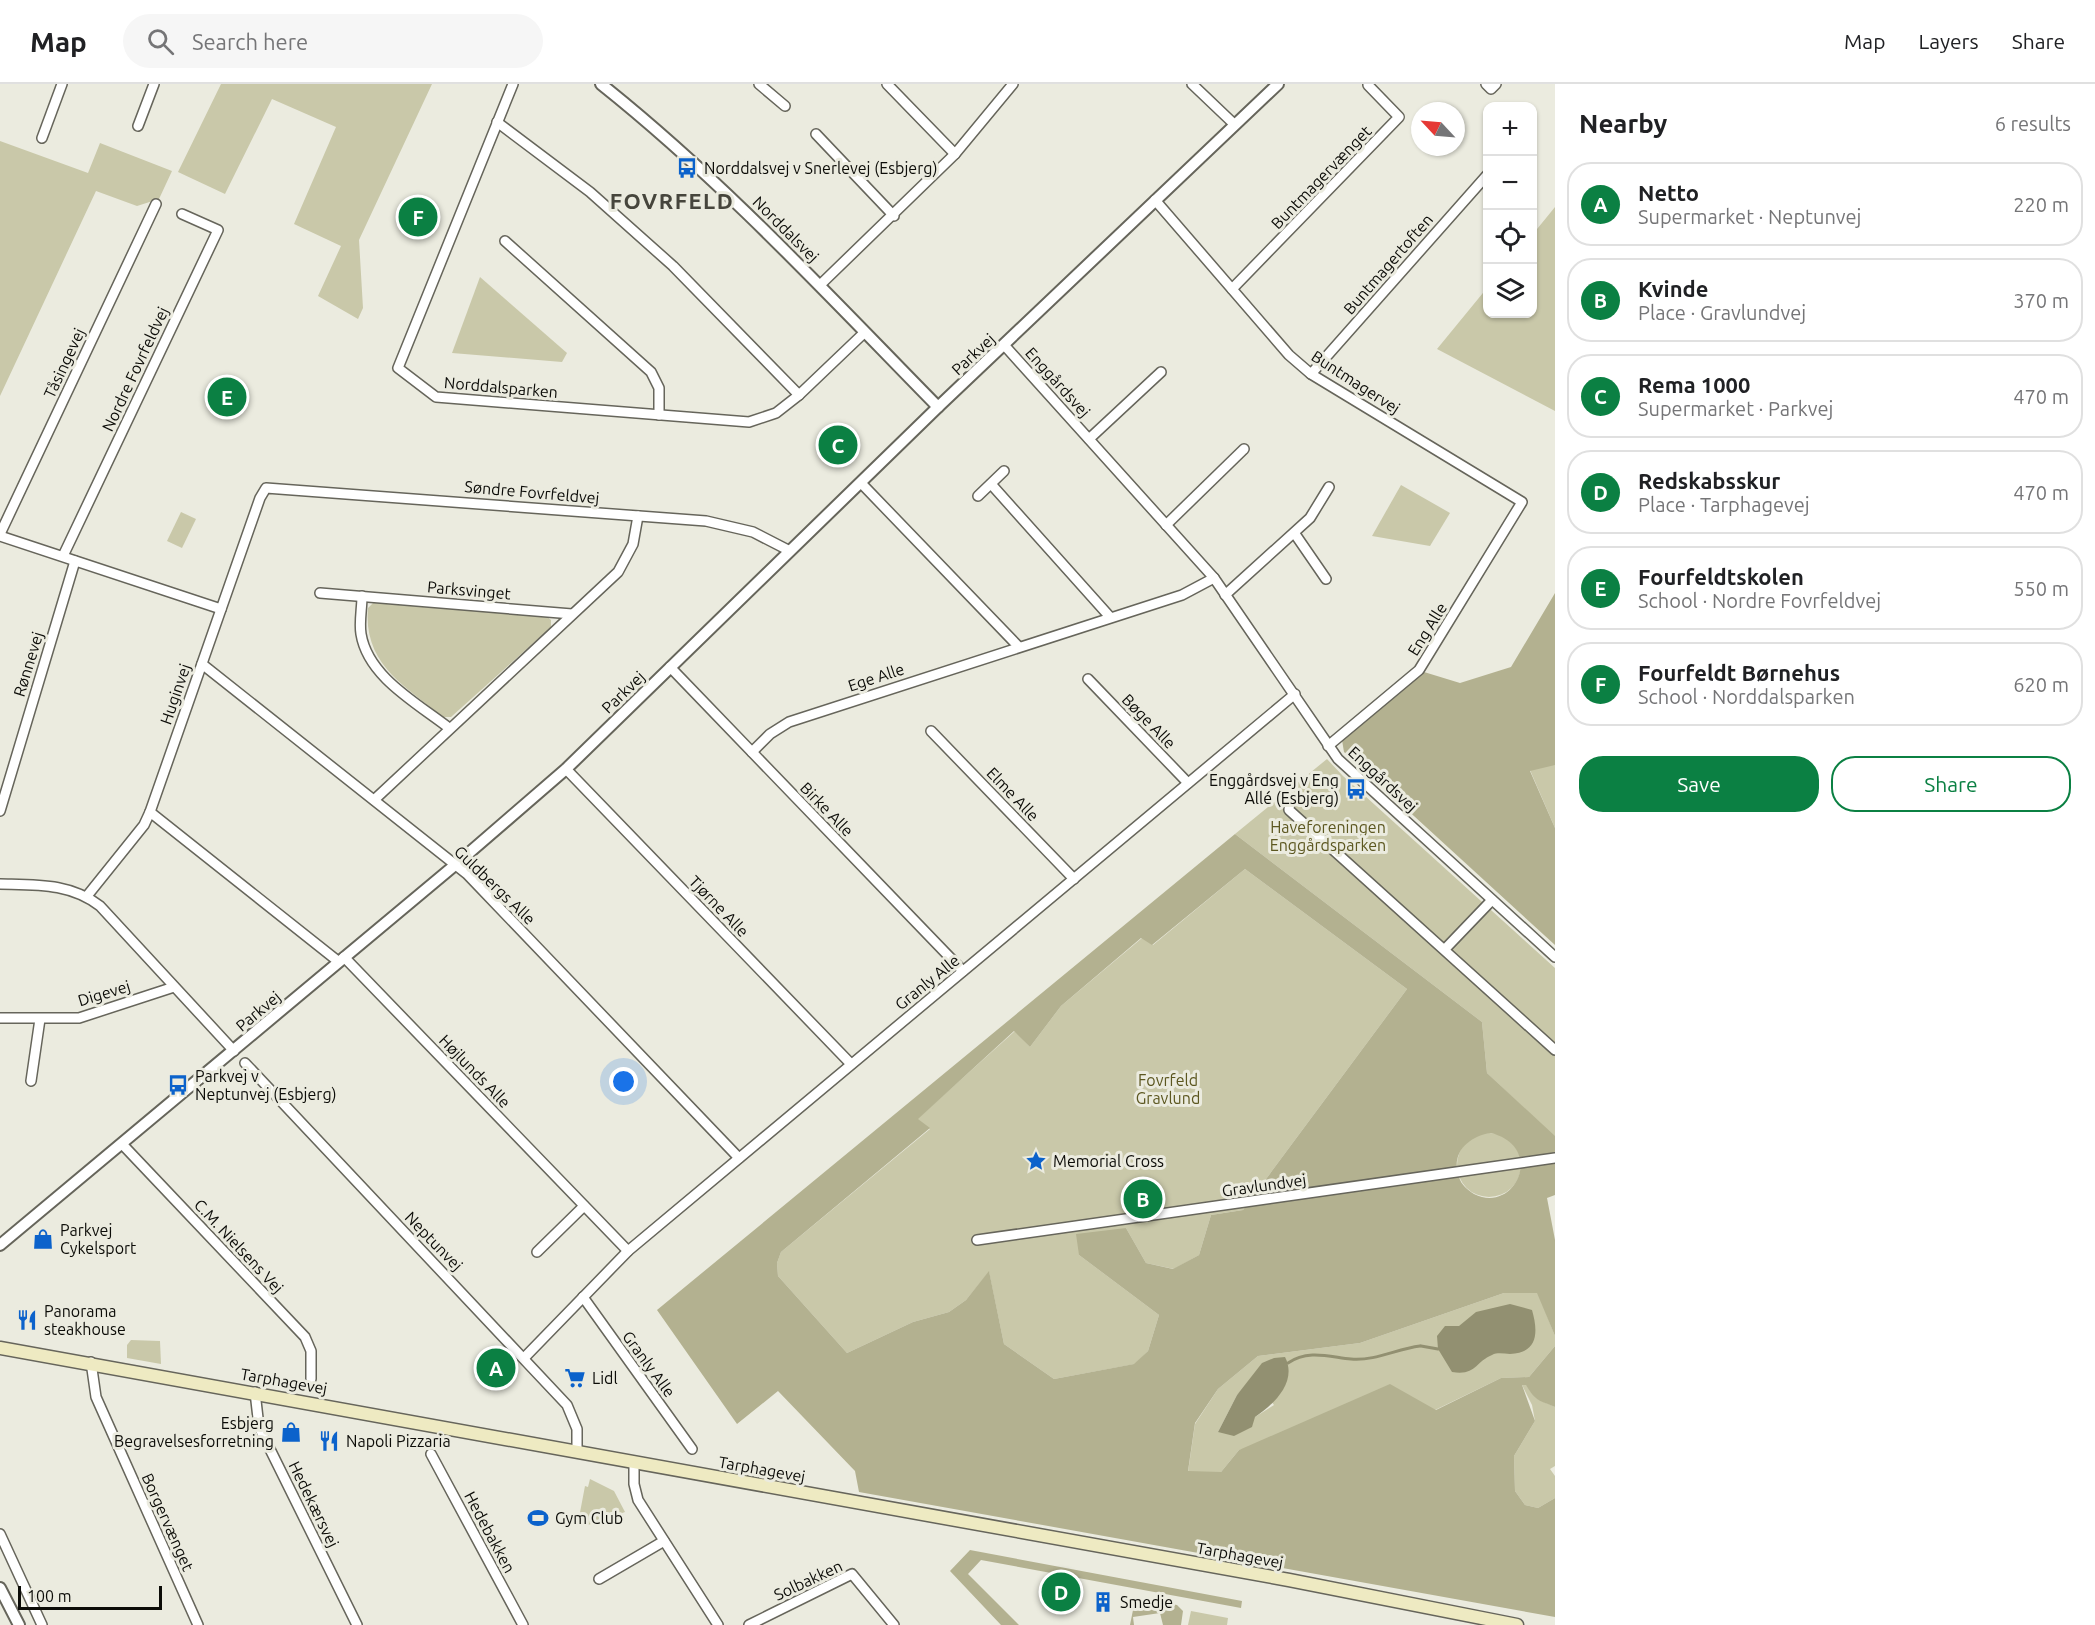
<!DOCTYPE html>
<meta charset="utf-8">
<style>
:root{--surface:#fff;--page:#f6f6f6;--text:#202124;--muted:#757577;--line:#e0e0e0;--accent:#0b8043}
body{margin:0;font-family:Ubuntu,sans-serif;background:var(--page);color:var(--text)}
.controls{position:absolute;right:18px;top:18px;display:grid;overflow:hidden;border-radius:12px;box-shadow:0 2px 4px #0004}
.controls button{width:54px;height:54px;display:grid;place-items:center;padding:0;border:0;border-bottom:2px solid var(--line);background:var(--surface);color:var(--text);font:30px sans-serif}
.compass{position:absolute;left:1411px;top:18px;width:54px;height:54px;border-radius:50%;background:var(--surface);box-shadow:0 2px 4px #0004;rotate:296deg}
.scale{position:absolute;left:18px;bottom:15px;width:144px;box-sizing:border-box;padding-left:6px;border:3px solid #0c0c08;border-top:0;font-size:16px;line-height:21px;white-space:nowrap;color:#0c0c08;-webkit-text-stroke:4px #ebebdf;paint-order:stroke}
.you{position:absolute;left:624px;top:998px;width:21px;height:21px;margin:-15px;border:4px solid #fff;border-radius:50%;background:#1a73e8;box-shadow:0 0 0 9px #1a73e833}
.badge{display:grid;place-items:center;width:39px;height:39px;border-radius:50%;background:var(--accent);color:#fff;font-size:20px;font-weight:700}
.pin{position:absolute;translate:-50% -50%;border:3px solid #fff;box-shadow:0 2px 6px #0006}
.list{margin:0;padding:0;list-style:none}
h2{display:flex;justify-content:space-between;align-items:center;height:78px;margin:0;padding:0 24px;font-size:26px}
h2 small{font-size:20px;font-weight:400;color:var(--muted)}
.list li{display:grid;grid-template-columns:39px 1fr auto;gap:18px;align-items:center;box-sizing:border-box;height:84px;margin:0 12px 12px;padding:0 12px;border:2px solid var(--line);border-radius:24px}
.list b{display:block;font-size:22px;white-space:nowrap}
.list p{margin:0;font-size:20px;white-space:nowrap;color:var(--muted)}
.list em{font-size:20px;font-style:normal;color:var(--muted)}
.actions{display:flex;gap:12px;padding:18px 24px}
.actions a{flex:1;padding:14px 0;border:2px solid var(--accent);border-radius:24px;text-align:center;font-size:21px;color:var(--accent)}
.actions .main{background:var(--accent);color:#fff}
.icon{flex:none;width:33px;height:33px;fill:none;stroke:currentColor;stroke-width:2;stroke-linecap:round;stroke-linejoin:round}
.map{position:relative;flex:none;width:1555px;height:1541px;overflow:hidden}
header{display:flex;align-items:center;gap:36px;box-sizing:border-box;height:84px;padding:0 30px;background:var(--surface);border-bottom:2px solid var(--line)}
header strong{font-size:28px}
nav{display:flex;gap:33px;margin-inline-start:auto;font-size:21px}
.search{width:420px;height:54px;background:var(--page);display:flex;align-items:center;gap:15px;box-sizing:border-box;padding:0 21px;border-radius:33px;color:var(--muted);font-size:22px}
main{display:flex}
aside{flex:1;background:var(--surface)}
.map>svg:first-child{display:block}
</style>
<header>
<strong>Map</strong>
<div class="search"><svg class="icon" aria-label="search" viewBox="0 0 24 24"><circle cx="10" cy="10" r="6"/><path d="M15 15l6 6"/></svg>Search here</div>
<nav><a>Map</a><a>Layers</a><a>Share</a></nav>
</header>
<main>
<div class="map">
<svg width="1555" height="1541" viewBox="0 0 1555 1541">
<rect width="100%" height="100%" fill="#ebebdf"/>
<!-- green -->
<g fill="#c9c8a9" fill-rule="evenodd">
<polygon points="221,0 432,0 359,156 363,224 358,235 318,212 341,162 294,140 336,43 272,15 225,110 178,88"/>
<polygon points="0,57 88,89 100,59 172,87 159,115 137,122 96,107 0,312"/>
<polygon points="1555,123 1555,327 1437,265 1487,204 1488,230 1532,230 1533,150"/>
<polygon points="480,193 567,269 562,278 452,269"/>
<polygon points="1401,401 1450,429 1430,462 1372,452"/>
<polygon points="181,428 196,435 182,464 167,457"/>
<path d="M373 519 546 532 551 536V543L451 633H443C405 602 363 580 368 524Z"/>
<polygon points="1327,675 1343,692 1555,884 1555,1063 1548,1047 1487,989 1482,938 1235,750"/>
<polygon points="1546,681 1555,681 1555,744 1530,686"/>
<polygon points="1245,785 1407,905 1243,1126 1211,1131 1199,1171 1174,1185 1146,1179 1126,1144 1079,1171 1159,1231 1148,1267 1135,1280 1054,1295 1004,1260 989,1188 966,1216 949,1228 913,1238 847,1269 778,1192 777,1179 781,1168 930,1045 917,1035 1015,947 1030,963 1061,922 1142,854 1153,861"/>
<circle cx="1489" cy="1081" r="32"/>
<path d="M1504 1209H1538L1555 1252V1262L1529 1293 1501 1294 1435 1326 1239 1366 1221 1388H1188L1195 1340 1218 1305 1258 1272 1360 1259ZM1253 1294 1274 1321 1255 1333 1218 1348 1237 1311Z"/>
<polygon points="131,1256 160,1257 161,1280 127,1274 127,1261"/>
<path d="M1526 1300C1536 1318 1539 1315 1555 1323V1382L1550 1385 1555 1392V1414L1538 1424 1525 1421 1515 1407 1514 1372 1535 1337 1532 1321 1522 1301Z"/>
<polygon points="590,1395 614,1407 625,1428 588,1441 578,1439 585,1402 588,1403"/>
<polygon points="1191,1527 1228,1534 1227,1541 1188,1541"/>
</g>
<!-- forest -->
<g fill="#b3b190" fill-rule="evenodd">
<polygon points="1555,509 1555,681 1530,687 1555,744 1555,861 1344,668 1342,656 1424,588 1460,599 1511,583"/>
<path d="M1235 750 1482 938 1487 989 1555 1052V1111L1547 1114 1555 1156V1252L1537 1209H1504L1360 1259 1258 1272 1218 1305 1195 1339 1188 1387 1221 1388 1239 1366 1390 1300 1436 1326 1501 1294 1529 1293 1555 1262V1323C1539 1316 1536 1318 1526 1301H1522L1535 1337 1514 1372 1515 1407 1525 1421 1538 1424 1555 1414V1533L859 1408 855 1387 778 1307 737 1340 657 1226ZM1245 785 1407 905 1243 1126 1211 1131 1199 1171 1173 1185 1146 1179 1126 1144 1076 1150 1079 1171 1159 1231 1148 1267 1134 1280 1054 1295 1004 1260 989 1187 966 1216 949 1228 913 1238 847 1269 778 1192 777 1179 781 1168 930 1044 918 1035 1014 947 1030 963 1061 922 1141 854 1152 861ZM1491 1049C1546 1063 1515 1131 1474 1110 1468 1106 1461 1101 1459 1093 1450 1069 1469 1052 1491 1049Z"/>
<polygon points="970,1466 1242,1517 1241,1524 981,1476 968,1490 1019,1541 1001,1541 950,1487"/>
<polygon points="1150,1516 1177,1521 1183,1527 1181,1541 1163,1541 1160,1529 1133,1533 1134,1541 1130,1541 1134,1521"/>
</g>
<!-- water -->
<g fill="#929071">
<path d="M1510 1220 1532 1226C1538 1247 1539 1269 1510 1270 1504 1270 1498 1268 1492 1271 1475 1278 1476 1292 1452 1288L1438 1265 1437 1252 1445 1242H1459L1476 1228Z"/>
<path d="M1285 1273C1298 1298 1273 1321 1255 1333L1252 1343 1234 1352 1218 1348 1237 1311 1262 1279 1274 1274Z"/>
</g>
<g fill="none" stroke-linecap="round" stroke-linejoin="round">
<!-- stream -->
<g stroke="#929071" stroke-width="3">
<polyline points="1421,1262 1438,1265"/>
<path d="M1288 1279C1308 1265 1330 1273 1351 1275 1376 1277 1396 1265 1420 1262"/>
</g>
<!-- minor casing -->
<g stroke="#66655b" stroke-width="12">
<g id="minor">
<polyline points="513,0 398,284 436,313 749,338 776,329 799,311 865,248"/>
<polyline points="759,0 785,22"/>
<polyline points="887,0 955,70"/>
<polyline points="1192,0 1234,40"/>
<polyline points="1486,0 1491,5 1496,0"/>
<polyline points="497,38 590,108 673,182 799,311"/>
<polyline points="138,42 154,0"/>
<polyline points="816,50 894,132"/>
<polyline points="42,54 62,0"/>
<polyline points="1155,116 1289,271 1311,290 1522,418 1419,586 1328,662"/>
<polyline points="505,157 651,288 659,304 659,331"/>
<polyline points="820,201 955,70 1013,0"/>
<polyline points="1232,205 1399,33 1368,1"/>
<polyline points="1005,262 1214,494 1338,675 1555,873"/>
<polyline points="1311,290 1488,90"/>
<polyline points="1089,355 1161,288"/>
<polyline points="861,399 1018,562"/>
<polyline points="991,400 1110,533"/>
<polyline points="978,412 1004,387"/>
<polyline points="1166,441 1244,365"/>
<polyline points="0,450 156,120"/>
<polyline points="1295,450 1326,495"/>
<polyline points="0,452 221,525"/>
<polyline points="63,472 218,146 182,130"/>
<polyline points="320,509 572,530"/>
<polyline points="1225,511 1310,434 1329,403"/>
<path d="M362 512C362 524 359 539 361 550 368 593 417 619 449 644"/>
<polyline points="202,580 467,790 739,1074"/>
<polyline points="670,583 963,887"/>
<polyline points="1088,595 1188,699"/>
<polyline points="931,647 1074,795"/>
<polyline points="752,668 770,650 789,638 1182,511 1214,494"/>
<polyline points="566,685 851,980"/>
<polyline points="1290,715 1289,726 1555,966"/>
<polyline points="374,716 618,488 633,460 638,432"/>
<polyline points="0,727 75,477"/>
<polyline points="150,728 339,878"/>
<path d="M0 800C37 801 70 799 100 822L234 967"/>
<polyline points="87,812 144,741 150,728 260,414 266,404 706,437 753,448 790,467"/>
<polyline points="1445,865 1492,816"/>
<polyline points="344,873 628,1167"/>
<polyline points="0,934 79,934 174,903"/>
<polyline points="245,979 567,1321 577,1345 577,1367"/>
<polyline points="31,997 40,935"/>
<polyline points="122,1060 305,1253 311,1267 311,1295"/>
<polyline points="977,1156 1555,1074"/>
<polyline points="537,1168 584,1122"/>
<polyline points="583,1213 692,1365"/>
<polyline points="524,1274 628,1167 1295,610"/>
<polyline points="91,1278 96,1313 198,1541"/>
<polyline points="255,1308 259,1343 357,1541"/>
<polyline points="431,1370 523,1541"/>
<polyline points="634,1379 634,1400 638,1416 718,1541"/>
<polyline points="0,1450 42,1541"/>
<polyline points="599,1495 664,1457"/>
<polyline points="749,1541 852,1490 894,1541"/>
</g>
</g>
<!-- tertiary casing -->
<g stroke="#66655b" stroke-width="14">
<g id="tertiary">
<path d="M601 0C724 98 828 211 938 323"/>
<polyline points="0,1161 455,781 566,685 938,323 1278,0"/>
<polyline points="0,1504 19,1541"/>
</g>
</g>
<!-- secondary casing -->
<g stroke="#66655b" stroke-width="15">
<polyline id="secondary" points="0,1264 1289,1496 1517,1541"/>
</g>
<!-- minor -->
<use href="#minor" stroke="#fff" stroke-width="9"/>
<!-- tertiary -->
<use href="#tertiary" stroke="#fff" stroke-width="10"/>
<!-- secondary -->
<use href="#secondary" stroke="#eeeac2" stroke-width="12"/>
</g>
<!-- icons -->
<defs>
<g id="bus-bare" transform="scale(1.62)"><path d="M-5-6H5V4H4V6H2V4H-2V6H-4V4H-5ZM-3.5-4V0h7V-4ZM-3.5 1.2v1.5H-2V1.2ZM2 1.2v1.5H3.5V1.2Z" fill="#0b62cb" stroke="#ebebdf" stroke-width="2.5" paint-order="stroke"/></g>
<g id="sight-bare" transform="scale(1.62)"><path d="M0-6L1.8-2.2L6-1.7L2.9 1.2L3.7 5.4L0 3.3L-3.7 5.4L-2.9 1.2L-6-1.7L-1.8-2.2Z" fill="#0b62cb" stroke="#ebebdf" stroke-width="2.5" paint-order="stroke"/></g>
<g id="shop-bare" transform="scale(1.62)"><path d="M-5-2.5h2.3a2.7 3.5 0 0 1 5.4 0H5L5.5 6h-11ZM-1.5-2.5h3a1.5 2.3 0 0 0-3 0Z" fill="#0b62cb" stroke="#ebebdf" stroke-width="2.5" paint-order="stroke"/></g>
<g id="restaurant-bare" transform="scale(1.62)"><path d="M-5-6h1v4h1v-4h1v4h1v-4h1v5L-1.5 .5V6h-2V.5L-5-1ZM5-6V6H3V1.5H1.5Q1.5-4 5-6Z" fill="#0b62cb" stroke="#ebebdf" stroke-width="2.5" paint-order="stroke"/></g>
<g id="supermarket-bare" transform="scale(1.62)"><path d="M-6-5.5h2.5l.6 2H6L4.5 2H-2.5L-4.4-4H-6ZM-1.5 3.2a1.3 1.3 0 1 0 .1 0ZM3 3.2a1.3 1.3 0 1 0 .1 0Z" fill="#0b62cb" stroke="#ebebdf" stroke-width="2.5" paint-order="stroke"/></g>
<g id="stadium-bare" transform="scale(1.62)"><path d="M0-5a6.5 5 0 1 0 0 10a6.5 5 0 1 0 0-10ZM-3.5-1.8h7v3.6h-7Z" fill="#0b62cb" stroke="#ebebdf" stroke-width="2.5" paint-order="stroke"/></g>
<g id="building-bare" transform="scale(1.62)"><path d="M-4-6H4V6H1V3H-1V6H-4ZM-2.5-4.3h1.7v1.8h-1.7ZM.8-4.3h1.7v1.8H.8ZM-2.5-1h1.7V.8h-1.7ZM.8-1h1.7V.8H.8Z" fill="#0b62cb" stroke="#ebebdf" stroke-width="2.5" paint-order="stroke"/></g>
</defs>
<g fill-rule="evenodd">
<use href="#bus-bare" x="687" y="84"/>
<use href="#bus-bare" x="1356" y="705"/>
<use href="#bus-bare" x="178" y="1001"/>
<use href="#sight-bare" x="1036" y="1077"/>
<use href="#shop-bare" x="43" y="1155"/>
<use href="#restaurant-bare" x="27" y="1236"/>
<use href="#supermarket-bare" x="575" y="1294"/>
<use href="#shop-bare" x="291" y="1348"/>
<use href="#restaurant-bare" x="329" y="1357"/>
<use href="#stadium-bare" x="538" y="1434"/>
<use href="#building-bare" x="1103" y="1518"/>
</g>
<g text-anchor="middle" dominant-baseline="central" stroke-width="6" stroke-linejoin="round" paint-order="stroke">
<!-- poi labels -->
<g font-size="16" fill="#0c0c08" stroke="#ebebdf" text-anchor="start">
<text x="704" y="84">Norddalsvej v Snerlevej (Esbjerg)</text>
<text x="1339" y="696" text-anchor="end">Enggårdsvej v Eng<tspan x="1339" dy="18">Allé (Esbjerg)</tspan></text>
<text x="195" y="992">Parkvej v<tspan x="195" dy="18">Neptunvej (Esbjerg)</tspan></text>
<text x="1053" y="1077">Memorial Cross</text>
<text x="60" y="1146">Parkvej<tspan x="60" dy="18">Cykelsport</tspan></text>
<text x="44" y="1227">Panorama<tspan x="44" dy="18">steakhouse</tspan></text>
<text x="592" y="1294">Lidl</text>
<text x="274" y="1339" text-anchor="end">Esbjerg<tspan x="274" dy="18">Begravelsesforretning</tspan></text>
<text x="346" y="1357">Napoli Pizzaria</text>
<text x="555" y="1434">Gym Club</text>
<text x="1120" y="1518">Smedje</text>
</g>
<!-- street labels -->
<g font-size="16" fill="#0c0c08" stroke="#ebebdf">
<text transform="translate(1321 93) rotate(-46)">Buntmagervænget</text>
<text transform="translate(786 145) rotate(45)">Norddalsvej</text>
<text transform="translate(1388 180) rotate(-49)">Buntmagertoften</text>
<text transform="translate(973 270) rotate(-43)">Parkvej</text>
<text transform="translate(64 279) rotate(-65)">Tåsingevej</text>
<text transform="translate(135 285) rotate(-65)">Nordre Fovrfeldvej</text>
<text transform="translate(1058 298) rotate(48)">Enggårdsvej</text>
<text transform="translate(1356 298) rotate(33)">Buntmagervej</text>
<text transform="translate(501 303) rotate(5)">Norddalsparken</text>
<text transform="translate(532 408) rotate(5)">Søndre Fovrfeldvej</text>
<text transform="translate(469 506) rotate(5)">Parksvinget</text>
<text transform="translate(1427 545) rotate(-58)">Eng Alle</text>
<text transform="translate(28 580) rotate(-73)">Rønnevej</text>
<text transform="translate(876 593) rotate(-18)">Ege Alle</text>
<text transform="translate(623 608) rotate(-44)">Parkvej</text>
<text transform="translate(175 610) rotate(-71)">Huginvej</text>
<text transform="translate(1149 637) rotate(46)">Bøge Alle</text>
<text transform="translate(1383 695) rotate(43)">Enggårdsvej</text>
<text transform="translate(1013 710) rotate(46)">Elme Alle</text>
<text transform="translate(827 725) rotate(46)">Birke Alle</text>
<text transform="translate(495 801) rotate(44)">Guldbergs Alle</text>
<text transform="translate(719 822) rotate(46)">Tjørne Alle</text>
<text transform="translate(927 898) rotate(-39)">Granly Alle</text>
<text transform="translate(104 909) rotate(-17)">Digevej</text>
<text transform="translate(258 927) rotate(-40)">Parkvej</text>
<text transform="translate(475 987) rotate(46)">Højlunds Alle</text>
<text transform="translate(1264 1101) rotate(-8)">Gravlundvej</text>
<text transform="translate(434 1157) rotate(46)">Neptunvej</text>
<text transform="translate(239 1162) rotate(47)">C.M. Nielsens Vej</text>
<text transform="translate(649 1280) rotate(54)">Granly Alle</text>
<text transform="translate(284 1297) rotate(10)">Tarphagevej</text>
<text transform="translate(762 1385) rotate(10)">Tarphagevej</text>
<text transform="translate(314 1420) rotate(64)">Hedekærsvej</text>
<text transform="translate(168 1438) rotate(66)">Borgervænget</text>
<text transform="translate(490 1448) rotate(62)">Hedebakken</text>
<text transform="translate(1240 1471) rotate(10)">Tarphagevej</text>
<text transform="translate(808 1496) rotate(-25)">Solbakken</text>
</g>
<!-- park labels -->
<g font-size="16" fill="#5c5720" stroke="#ebebdf">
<text x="1328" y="743">Haveforeningen<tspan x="1328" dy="18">Enggårdsparken</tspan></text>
<text x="1168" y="996">Fovrfeld<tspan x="1168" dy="18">Gravlund</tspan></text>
</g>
<!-- district labels -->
<g font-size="22" font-weight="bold" letter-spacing="1.5" fill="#46453c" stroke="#ebebdf">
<text x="672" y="116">FOVRFELD</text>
</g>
</g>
</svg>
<div class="controls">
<button>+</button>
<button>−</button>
<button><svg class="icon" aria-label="locate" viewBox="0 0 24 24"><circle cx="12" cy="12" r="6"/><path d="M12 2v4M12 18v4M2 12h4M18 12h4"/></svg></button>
<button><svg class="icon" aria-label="layers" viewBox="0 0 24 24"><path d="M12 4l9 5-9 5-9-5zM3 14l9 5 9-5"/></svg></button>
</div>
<svg class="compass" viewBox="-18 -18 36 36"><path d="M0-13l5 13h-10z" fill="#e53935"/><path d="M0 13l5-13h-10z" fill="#757577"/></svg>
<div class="scale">100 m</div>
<div class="you"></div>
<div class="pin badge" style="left:496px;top:1284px">A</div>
<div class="pin badge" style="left:1143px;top:1115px">B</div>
<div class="pin badge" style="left:838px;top:361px">C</div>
<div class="pin badge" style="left:1061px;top:1508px">D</div>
<div class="pin badge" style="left:227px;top:313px">E</div>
<div class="pin badge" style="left:418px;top:133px">F</div>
</div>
<aside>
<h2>Nearby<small>6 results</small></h2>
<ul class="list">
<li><span class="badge">A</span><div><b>Netto</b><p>Supermarket · Neptunvej</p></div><em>220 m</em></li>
<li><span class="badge">B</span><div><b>Kvinde</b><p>Place · Gravlundvej</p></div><em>370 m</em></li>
<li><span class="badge">C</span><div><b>Rema 1000</b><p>Supermarket · Parkvej</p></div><em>470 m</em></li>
<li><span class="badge">D</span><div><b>Redskabsskur</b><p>Place · Tarphagevej</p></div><em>470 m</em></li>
<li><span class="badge">E</span><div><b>Fourfeldtskolen</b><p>School · Nordre Fovrfeldvej</p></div><em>550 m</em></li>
<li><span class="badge">F</span><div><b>Fourfeldt Børnehus</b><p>School · Norddalsparken</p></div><em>620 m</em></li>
</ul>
<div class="actions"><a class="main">Save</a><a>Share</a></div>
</aside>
</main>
